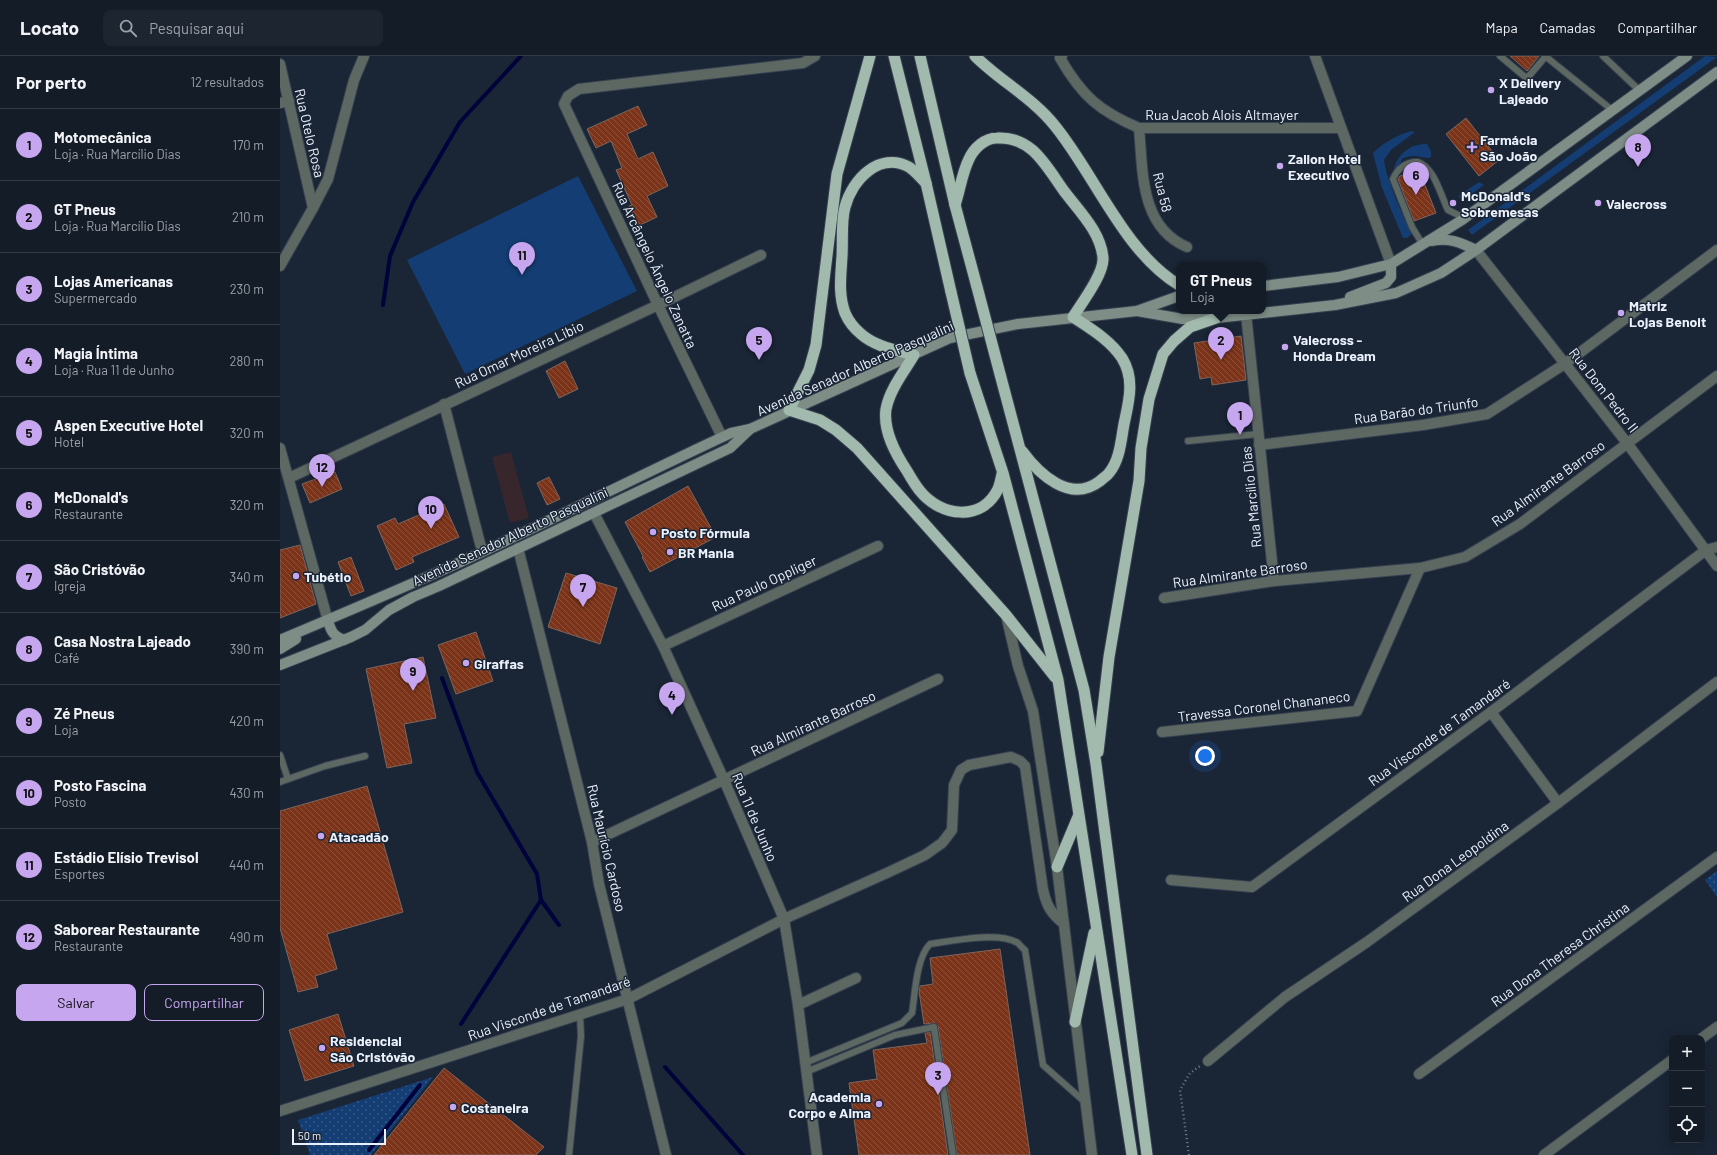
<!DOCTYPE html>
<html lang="pt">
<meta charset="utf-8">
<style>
:root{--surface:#141c28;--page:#1d2530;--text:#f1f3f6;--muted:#9da1a8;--line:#333a45;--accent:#c7a6f0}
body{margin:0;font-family:Barlow,sans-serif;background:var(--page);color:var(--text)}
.controls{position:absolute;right:12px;bottom:12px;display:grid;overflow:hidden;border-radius:8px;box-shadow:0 4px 16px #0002}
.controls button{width:36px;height:36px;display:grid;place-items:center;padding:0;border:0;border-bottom:1px solid var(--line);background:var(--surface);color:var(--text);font:20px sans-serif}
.scale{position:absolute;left:12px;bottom:10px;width:94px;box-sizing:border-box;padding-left:4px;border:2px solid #eaf1fc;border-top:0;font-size:11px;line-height:14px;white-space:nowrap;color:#eaf1fc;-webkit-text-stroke:3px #1a2535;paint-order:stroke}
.you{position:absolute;left:925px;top:700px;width:14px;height:14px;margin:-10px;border:3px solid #fff;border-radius:50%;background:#1a73e8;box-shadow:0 0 0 6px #1a73e833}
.badge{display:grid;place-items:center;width:26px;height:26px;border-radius:50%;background:var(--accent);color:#111;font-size:13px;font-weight:700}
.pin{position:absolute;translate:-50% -33px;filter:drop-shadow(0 1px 2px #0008)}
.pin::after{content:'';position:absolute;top:21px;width:14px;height:12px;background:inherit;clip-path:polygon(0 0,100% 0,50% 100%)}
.popup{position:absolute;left:896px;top:206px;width:90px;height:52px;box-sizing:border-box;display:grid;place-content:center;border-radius:8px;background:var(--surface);filter:drop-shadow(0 1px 3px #0005);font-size:13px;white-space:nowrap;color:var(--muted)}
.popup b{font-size:15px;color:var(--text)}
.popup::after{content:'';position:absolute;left:50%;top:100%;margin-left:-8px;border:8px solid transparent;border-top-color:var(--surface)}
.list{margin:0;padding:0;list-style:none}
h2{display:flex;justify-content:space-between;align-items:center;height:52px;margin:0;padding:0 16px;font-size:17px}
h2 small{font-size:13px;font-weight:400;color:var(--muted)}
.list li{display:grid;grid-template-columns:26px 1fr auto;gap:12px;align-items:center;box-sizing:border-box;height:72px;padding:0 16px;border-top:1px solid var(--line)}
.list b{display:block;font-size:15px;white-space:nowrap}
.list p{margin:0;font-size:13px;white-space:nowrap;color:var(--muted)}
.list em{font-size:13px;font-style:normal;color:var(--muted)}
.actions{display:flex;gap:8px;padding:12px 16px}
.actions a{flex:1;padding:9px 0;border:1px solid var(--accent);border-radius:8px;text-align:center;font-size:14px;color:var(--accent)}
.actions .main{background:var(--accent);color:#111}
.icon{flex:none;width:22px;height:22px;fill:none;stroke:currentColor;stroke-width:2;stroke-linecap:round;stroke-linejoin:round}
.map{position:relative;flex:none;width:1437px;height:1099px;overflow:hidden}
header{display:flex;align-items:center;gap:24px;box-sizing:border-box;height:56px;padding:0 20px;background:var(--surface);border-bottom:1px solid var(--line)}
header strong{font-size:19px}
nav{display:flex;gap:22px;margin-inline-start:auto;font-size:14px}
.search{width:280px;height:36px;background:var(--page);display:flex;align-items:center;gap:10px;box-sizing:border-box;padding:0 14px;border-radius:8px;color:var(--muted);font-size:15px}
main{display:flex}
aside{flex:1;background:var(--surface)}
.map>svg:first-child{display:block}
</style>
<header>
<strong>Locato</strong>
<div class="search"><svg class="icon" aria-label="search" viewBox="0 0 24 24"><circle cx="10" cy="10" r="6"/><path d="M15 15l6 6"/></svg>Pesquisar aqui</div>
<nav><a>Mapa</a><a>Camadas</a><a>Compartilhar</a></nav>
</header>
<main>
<aside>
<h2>Por perto<small>12 resultados</small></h2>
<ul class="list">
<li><span class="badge">1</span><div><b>Motomecânica</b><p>Loja · Rua Marcílio Dias</p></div><em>170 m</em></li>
<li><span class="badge">2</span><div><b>GT Pneus</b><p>Loja · Rua Marcílio Dias</p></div><em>210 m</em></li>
<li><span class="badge">3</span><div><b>Lojas Americanas</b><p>Supermercado</p></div><em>230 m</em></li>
<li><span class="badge">4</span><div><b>Magia Íntima</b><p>Loja · Rua 11 de Junho</p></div><em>280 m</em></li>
<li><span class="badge">5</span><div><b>Aspen Executive Hotel</b><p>Hotel</p></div><em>320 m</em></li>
<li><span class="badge">6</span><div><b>McDonald's</b><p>Restaurante</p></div><em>320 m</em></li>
<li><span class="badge">7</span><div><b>São Cristóvão</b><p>Igreja</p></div><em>340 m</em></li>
<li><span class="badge">8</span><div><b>Casa Nostra Lajeado</b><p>Café</p></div><em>390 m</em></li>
<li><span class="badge">9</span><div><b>Zé Pneus</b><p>Loja</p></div><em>420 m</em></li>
<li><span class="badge">10</span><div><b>Posto Fascina</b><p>Posto</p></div><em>430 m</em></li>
<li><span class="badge">11</span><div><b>Estádio Elísio Trevisol</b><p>Esportes</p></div><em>440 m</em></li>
<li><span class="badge">12</span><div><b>Saborear Restaurante</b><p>Restaurante</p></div><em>490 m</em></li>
</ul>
<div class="actions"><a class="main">Salvar</a><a>Compartilhar</a></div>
</aside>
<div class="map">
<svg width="1437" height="1099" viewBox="0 0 1437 1099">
<defs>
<pattern id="park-dots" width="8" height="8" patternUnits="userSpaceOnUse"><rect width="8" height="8" fill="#143d73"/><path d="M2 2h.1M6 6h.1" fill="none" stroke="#365a88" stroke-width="1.8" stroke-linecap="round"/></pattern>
<pattern id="building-back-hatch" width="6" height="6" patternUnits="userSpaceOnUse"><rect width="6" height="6" fill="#7b3419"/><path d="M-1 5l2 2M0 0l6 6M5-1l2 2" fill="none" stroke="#8e523b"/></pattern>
</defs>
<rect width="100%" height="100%" fill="#1a2535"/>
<!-- commercial -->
<polygon fill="#38262d" points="231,396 249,462 230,467 212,401"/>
<!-- grass -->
<g fill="#143d73">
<polygon points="1425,0 1437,1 1192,179 1188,174"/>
<path d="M1132 75 1135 76 1111 94 1104 104C1107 125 1122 158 1132 178L1127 182H1123L1102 132 1093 97C1103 87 1118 78 1132 75Z"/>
<path d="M1144 88H1147C1150 93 1153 97 1150 102 1138 102 1134 97 1122 103L1118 112 1115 115 1114 112C1118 98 1129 89 1144 88Z"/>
<polygon points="298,120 357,235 185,318 127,204"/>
<polygon points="1199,126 1204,129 1182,145 1178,140"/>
</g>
<!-- park -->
<g fill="url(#park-dots)">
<polygon points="1437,815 1437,841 1425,824"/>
<polygon points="153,1021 91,1099 30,1099 18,1064"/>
</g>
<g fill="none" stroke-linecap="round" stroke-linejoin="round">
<!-- stream -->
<g stroke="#00033b" stroke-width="4">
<polyline points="103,249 110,200 133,146 180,66 241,0"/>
<polyline points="162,622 197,716 257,818 261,844 279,869"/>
<polyline points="181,968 261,844"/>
<polyline points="385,1011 463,1099"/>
<polyline points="89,1094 140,1029"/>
</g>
</g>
<!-- building -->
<g fill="url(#building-back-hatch)" stroke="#7d655d">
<polygon points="1230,0 1259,0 1247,15"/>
<polygon points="358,50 367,69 347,78 358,103 373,96 388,130 367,140 377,161 358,170 349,150 352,149 336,114 342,112 331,85 316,92 307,73"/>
<polygon points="1186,62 1219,104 1199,120 1166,78"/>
<polygon points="1134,111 1138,111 1156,157 1134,165 1118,123 1120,120 1125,118 1125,114"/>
<polygon points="961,280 966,324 932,329 931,321 920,323 914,287"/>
<polygon points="285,305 298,333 279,342 266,315"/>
<polygon points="55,416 62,433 30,447 22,428"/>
<polygon points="269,421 280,443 267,449 257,427"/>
<polygon points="408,430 436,481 370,516 362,501 363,500 345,466"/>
<polygon points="164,448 179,481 132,501 134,506 116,514 97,470 115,462 118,468"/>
<polygon points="20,489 36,548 0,562 0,494"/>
<polygon points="71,501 84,535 71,540 58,506"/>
<polygon points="286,517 337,532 320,588 268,571"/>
<polygon points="196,576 213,625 176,638 158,589"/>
<polygon points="143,601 156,662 124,668 132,707 107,712 86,613"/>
<polygon points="87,730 123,856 47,878 57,913 35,920 38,931 18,936 0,872 0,755"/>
<polygon points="720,893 750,1099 677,1099 658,970 655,967 644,968 639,935 640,930 653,928 650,902"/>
<polygon points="58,958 74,1010 25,1025 9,974"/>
<polygon points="650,976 668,1099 579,1099 569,1027 597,1023 593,994 647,987 645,977"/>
<polygon points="164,1012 264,1091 256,1099 94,1099"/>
</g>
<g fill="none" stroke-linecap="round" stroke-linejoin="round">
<!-- service casing -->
<g stroke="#374251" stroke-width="8">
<g id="service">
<polyline points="1220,0 1245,21 1249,20 1266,0"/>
<polyline points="1265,0 1332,54"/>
<polyline points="1323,0 1359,34"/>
<path d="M1143 189 1132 171 1113 123C1117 113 1127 105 1138 106 1154 111 1161 140 1168 154L1178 159 1187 160"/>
<polyline points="908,385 978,378"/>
<polyline points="0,699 8,723"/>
<polyline points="0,726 45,710 85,700"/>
<path d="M525 1007 622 967 632 957C635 939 636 902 650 888 671 885 719 875 738 887 740 889 742 892 745 894L763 1009 806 1047"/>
<polyline points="526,1016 615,979 654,971 673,1099"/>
<polyline points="289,1099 301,980 300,959"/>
</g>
</g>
<!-- minor casing -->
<g stroke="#374251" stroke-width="12">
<g id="minor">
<path d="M782 0 780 2C802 40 819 55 859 72H1061"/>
<polyline points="0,47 9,45"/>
<path d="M859 72C863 116 860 171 907 191"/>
<polyline points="33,152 48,123 74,24 84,0"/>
<polyline points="966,258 994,525"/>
<polyline points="164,348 202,495"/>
<polyline points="442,381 378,249 284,48 288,40 299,33 523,7 535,0"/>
<polyline points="979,389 1143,369 1207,358 1286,307 1437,194"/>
<polyline points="9,422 378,249 481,199"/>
<polyline points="884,542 994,525 1140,512 1185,501 1240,468 1437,320"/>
<polyline points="726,559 738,610 753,655 777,811 812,1099"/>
<polyline points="383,590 598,490"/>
<polyline points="1211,656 1278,747"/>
<polyline points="882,676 1077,655 1140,512"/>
<polyline points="312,786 658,623"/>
<polyline points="891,824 972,831 1211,656 1426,494 1437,491"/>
<polyline points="518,949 576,922"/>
<polyline points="1422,982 1437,971"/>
<polyline points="928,1005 1005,941 1087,886 1278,747 1437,626"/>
<polyline points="1139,1018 1437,801"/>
<path d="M0 1055 348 943 504 863 609 816 645 799 662 787 672 774 674 729 681 714 689 709 731 701 740 705 745 710 763 834C767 851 771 857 784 868"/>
<polyline points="1264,1099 1392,1004"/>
</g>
</g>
<!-- tertiary casing -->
<g stroke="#374251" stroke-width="12">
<g id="tertiary">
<polyline points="1035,0 1111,208"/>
<polyline points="0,8 33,152 0,210"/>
<polyline points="1196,194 1347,387 1437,510"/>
<polyline points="0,392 48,565"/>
<polyline points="314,457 383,590 444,724 504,863 518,949 537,1099"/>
<polyline points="238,492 312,786 319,828 386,1099"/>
</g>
</g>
<!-- secondary casing -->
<g stroke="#374251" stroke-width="12">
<g id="secondary">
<path d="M1152 185C1169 181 1181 187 1196 194"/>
<polyline points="983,230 1058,221 1111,208 1182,164 1407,0"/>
<polyline points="1070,241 1106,227 1111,221 1111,208"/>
<polyline points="857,255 903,263 936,262 1055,249 1116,237 1161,217 1196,194 1437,16"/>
<path d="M48 565C51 575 53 580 64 584"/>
<path d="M0 584C52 562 104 540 156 517 255 473 352 423 451 377L470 373 670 282 738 268 857 255 899 240"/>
<polyline points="0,593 16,583"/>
<polyline points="0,609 71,581 85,574 109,554 133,541 159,530 450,392 470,373"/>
</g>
</g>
<!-- trunk casing -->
<g stroke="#374251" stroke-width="13">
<g id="trunk">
<polyline points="590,0 557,118 536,289 529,314 509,354 540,364 556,374 577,392 726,559 775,621"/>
<polyline points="614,0 646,127 671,236"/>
<polyline points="640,0 675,149 697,231"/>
<path d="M695 0C720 25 753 42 775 70 815 119 844 196 899 229"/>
<path d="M646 127C641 122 635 115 629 111 599 95 572 124 565 151 561 165 563 185 562 200 561 219 558 238 565 257 568 264 575 273 581 278 596 291 616 294 634 299 624 316 610 333 606 353 603 375 615 397 627 415 631 422 635 429 640 435 661 461 702 466 718 433 720 428 721 423 722 418"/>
<path d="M675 149C680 134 682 117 689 103 694 92 705 82 717 82 752 80 766 110 784 135 799 155 821 176 823 202 824 218 801 248 793 261 811 273 830 284 842 302 855 323 849 345 844 368 841 384 840 404 829 417 827 420 823 422 820 425 790 448 759 418 742 395"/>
<polyline points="690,317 723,417 778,624 852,1099"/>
<polyline points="720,318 804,634 816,708 867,1099"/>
<polyline points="818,696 829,601 859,425 861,392 869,343 883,298 894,285 910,271 936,262"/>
<polyline points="777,811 798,761"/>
<polyline points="795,966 814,877"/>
</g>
</g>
<!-- path -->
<polyline stroke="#757e8c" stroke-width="2.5" stroke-dasharray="1 3" stroke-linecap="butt" points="909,1099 900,1034 910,1017 920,1010"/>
<!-- service -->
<use href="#service" stroke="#5e6863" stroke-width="6"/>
<!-- minor -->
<use href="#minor" stroke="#5e6863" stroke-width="10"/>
<!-- tertiary -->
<use href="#tertiary" stroke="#5e6863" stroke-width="10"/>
<!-- secondary -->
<use href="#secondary" stroke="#7e8e86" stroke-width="10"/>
<!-- trunk -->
<use href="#trunk" stroke="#a2baad" stroke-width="11"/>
<!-- trunk-bridge casing -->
<g stroke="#374251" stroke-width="13" stroke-linecap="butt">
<g id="trunk-bridge">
<polyline points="697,231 720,318"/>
<polyline points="671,236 690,317"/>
</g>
</g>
<!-- trunk-bridge -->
<use href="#trunk-bridge" stroke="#a2baad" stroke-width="11"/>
</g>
<!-- markers -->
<g fill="#c7a6f0" stroke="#1a2535" stroke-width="1.5">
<circle cx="1211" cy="34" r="4"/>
<path d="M1190 85h4v4h4v4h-4v4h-4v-4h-4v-4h4z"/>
<circle cx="1000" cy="110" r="4"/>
<circle cx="1173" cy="147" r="4"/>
<circle cx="1318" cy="147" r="4"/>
<circle cx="1341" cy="257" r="4"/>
<circle cx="1005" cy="291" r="4"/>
<circle cx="373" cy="476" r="4"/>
<circle cx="390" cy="496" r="4"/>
<circle cx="16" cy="520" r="4"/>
<circle cx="186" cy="607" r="4"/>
<circle cx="41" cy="780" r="4"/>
<circle cx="42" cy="992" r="4"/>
<circle cx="599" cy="1048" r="4"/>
<circle cx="173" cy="1051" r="4"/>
</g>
<g text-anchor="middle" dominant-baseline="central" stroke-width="3" stroke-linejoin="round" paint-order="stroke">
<!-- poi labels -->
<g font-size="14" font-weight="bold" fill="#eaf1fc" stroke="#1a2535" text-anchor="start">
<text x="1219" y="26">X Delivery<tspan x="1219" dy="16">Lajeado</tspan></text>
<text x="1200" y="83">Farmácia<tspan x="1200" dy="16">São João</tspan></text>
<text x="1008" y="102">Zallon Hotel<tspan x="1008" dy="16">Executivo</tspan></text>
<text x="1181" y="139">McDonald's<tspan x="1181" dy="16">Sobremesas</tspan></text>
<text x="1326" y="147">Valecross</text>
<text x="1349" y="249">Matriz<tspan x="1349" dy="16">Lojas Benoit</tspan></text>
<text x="1013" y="283">Valecross -<tspan x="1013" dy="16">Honda Dream</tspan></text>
<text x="381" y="476">Posto Fórmula</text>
<text x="398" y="496">BR Mania</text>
<text x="24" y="520">Tubétio</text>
<text x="194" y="607">Giraffas</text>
<text x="49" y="780">Atacadão</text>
<text x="50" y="984">Residencial<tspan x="50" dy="16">São Cristóvão</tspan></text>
<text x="591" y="1040" text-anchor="end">Academia<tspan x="591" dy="16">Corpo e Alma</tspan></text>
<text x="181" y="1051">Costaneira</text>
</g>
<!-- street labels -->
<g font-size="14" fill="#eaf1fc" stroke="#1a2535">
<text x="942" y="58">Rua Jacob Alois Altmayer</text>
<text transform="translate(30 77) rotate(77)">Rua Otelo Rosa</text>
<text transform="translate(883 136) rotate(76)">Rua 58</text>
<text transform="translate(375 209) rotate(65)">Rua Arcângelo Ângelo Zanatta</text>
<text transform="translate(239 298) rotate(-25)">Rua Omar Moreira Libio</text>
<text transform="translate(575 312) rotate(-24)">Avenida Senador Alberto Pasqualini</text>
<text transform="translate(1324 334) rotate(52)">Rua Dom Pedro II</text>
<text transform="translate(1136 354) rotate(-8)">Rua Barão do Triunfo</text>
<text transform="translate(1268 427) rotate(-36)">Rua Almirante Barroso</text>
<text transform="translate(971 441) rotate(-96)">Rua Marcílio Dias</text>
<text transform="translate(230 480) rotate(-25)">Avenida Senador Alberto Pasqualini</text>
<text transform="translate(960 517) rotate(-8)">Rua Almirante Barroso</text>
<text transform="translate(484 527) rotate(-25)">Rua Paulo Oppliger</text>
<text transform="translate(984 650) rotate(-7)">Travessa Coronel Chananeco</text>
<text transform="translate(533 667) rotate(-25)">Rua Almirante Barroso</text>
<text transform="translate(1159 676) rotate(-36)">Rua Visconde de Tamandaré</text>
<text transform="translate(475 761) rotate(67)">Rua 11 de Junho</text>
<text transform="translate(327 792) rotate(77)">Rua Maurício Cardoso</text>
<text transform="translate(1175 805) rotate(-36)">Rua Dona Leopoldina</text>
<text transform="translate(1280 898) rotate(-36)">Rua Dona Theresa Christina</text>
<text transform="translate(269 952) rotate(-19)">Rua Visconde de Tamandaré</text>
</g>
</g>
</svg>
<div class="controls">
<button>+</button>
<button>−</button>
<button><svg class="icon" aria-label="locate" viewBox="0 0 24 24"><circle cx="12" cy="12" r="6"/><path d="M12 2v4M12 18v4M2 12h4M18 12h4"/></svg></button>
</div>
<div class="scale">50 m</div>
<div class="you"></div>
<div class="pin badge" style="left:960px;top:379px">1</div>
<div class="pin badge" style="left:941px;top:304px">2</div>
<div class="popup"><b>GT Pneus</b>Loja</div>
<div class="pin badge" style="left:658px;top:1039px">3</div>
<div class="pin badge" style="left:392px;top:659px">4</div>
<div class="pin badge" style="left:479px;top:304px">5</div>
<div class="pin badge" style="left:1136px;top:139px">6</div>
<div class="pin badge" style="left:303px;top:551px">7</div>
<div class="pin badge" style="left:1358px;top:111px">8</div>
<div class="pin badge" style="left:133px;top:635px">9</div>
<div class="pin badge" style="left:151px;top:473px">10</div>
<div class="pin badge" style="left:242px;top:219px">11</div>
<div class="pin badge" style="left:42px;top:431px">12</div>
</div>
</main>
